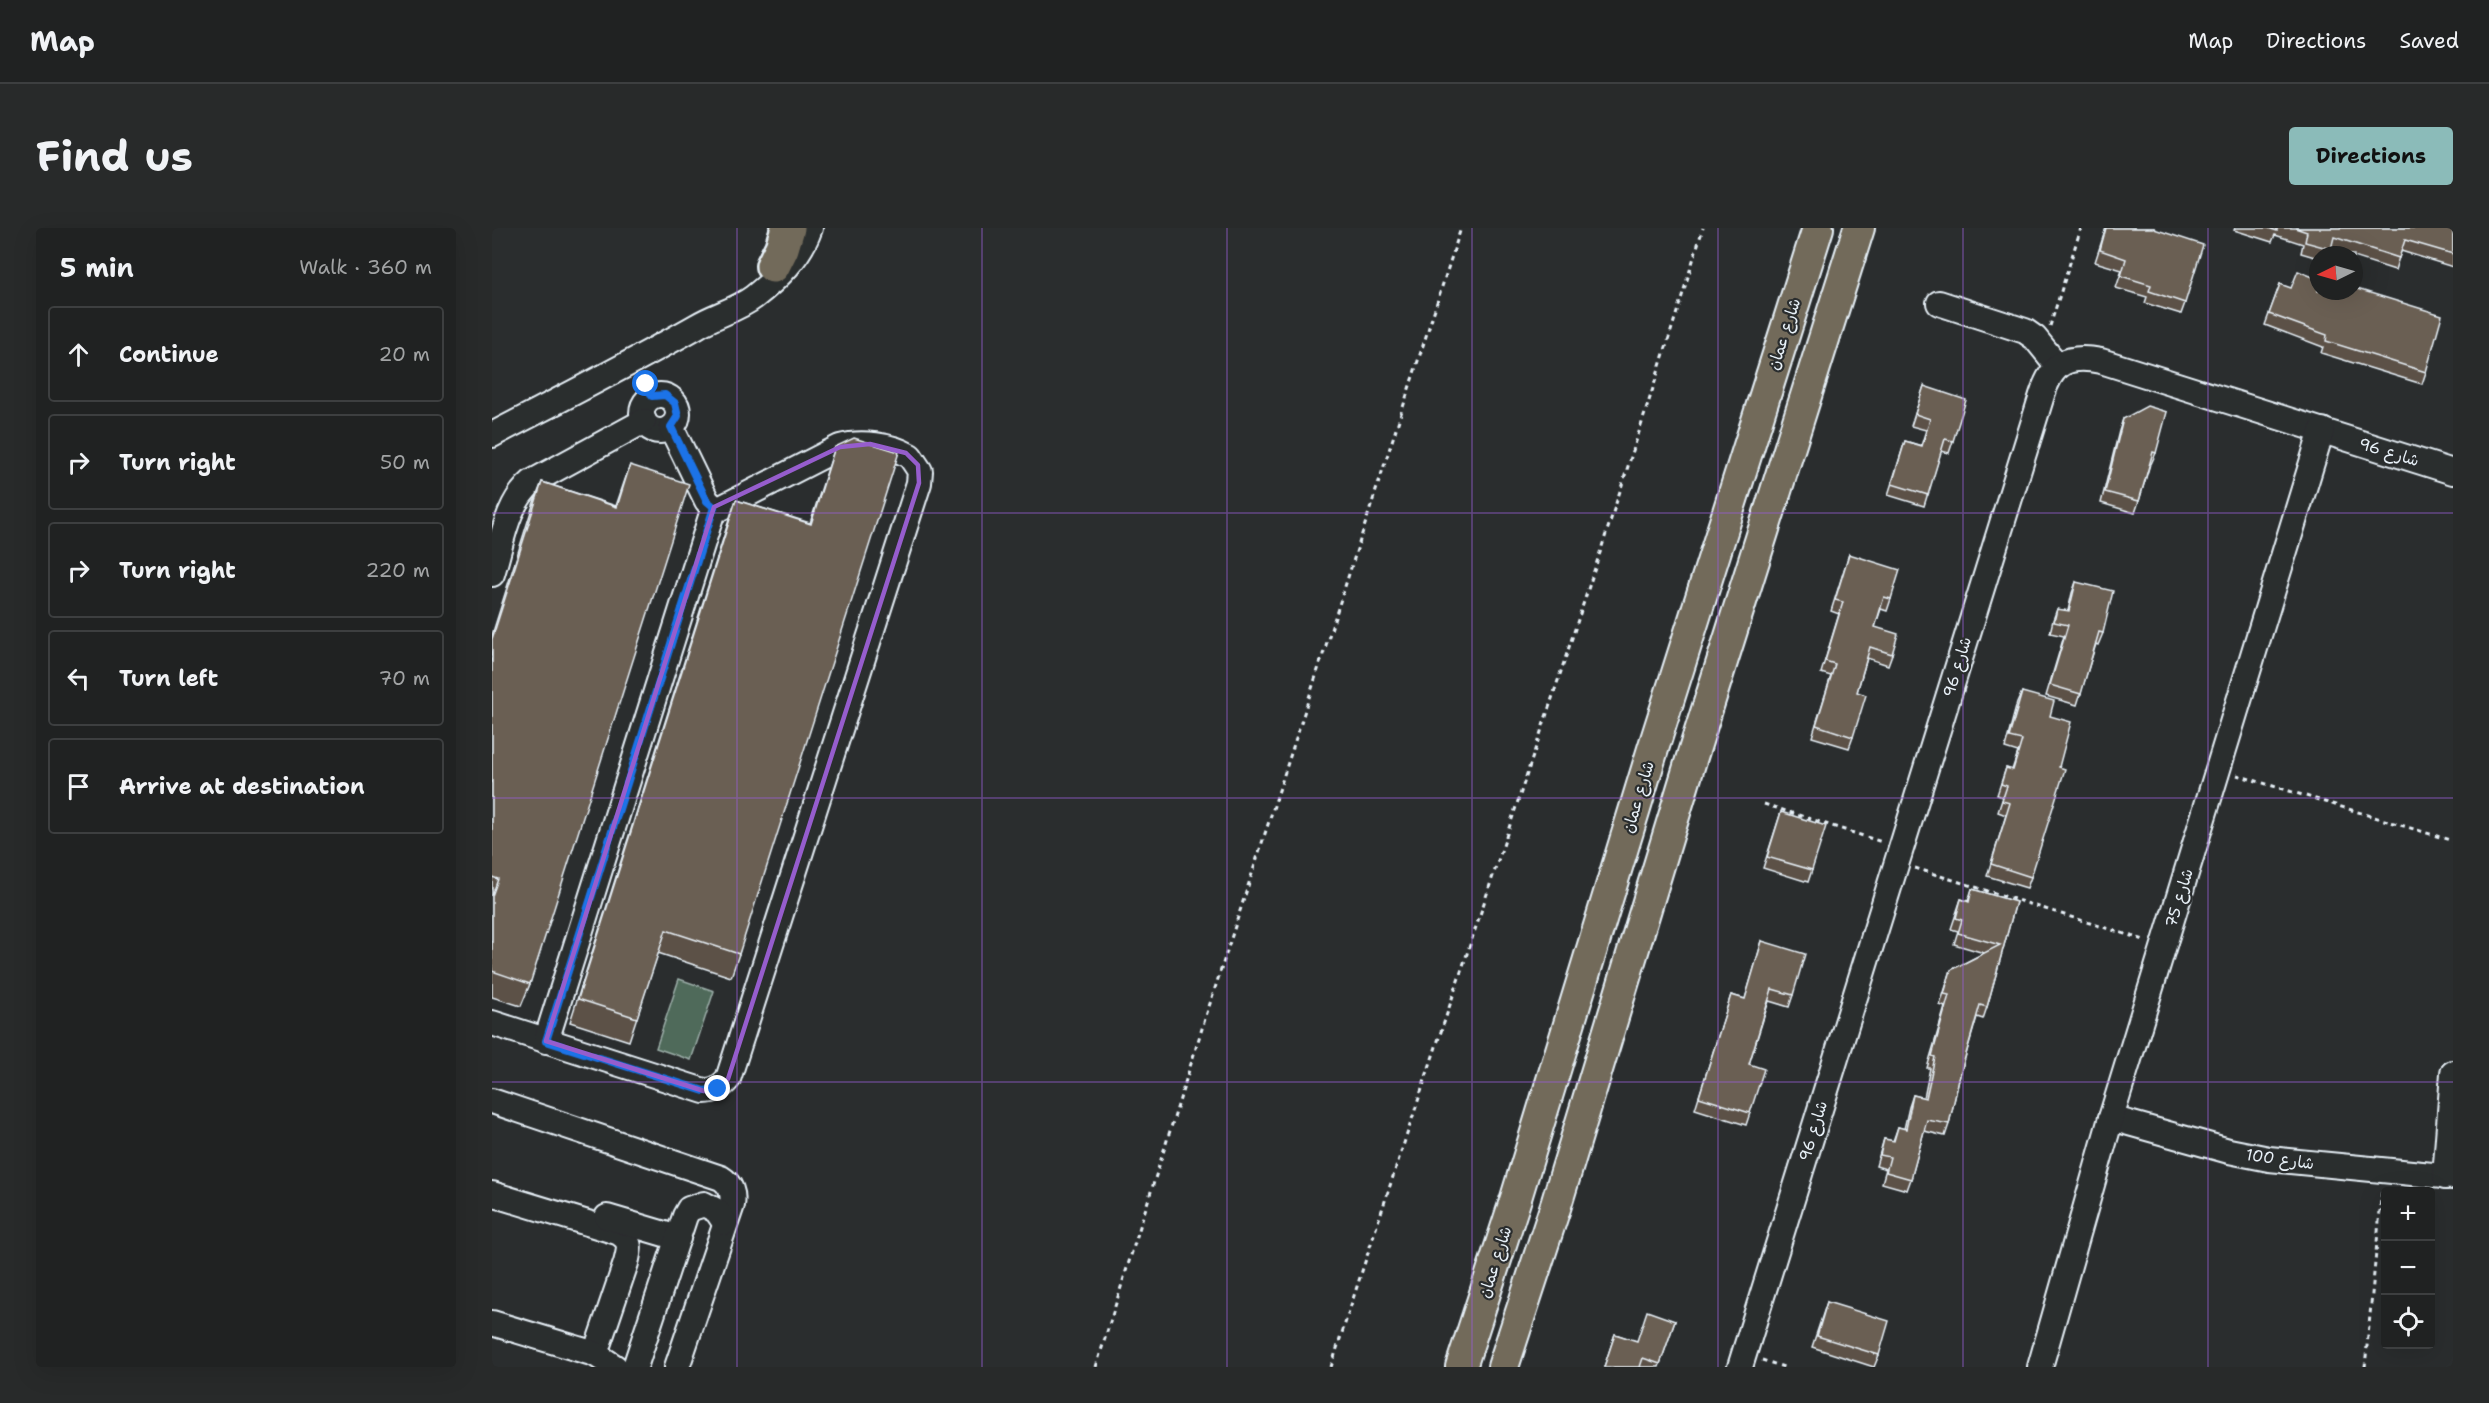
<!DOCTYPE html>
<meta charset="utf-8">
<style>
:root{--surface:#202222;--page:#282a2a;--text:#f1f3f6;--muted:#a2a4a5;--line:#3d3f40;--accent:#8bbbb9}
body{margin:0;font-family:"Shantell Sans","Playpen Sans Arabic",sans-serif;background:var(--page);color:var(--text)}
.controls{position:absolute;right:18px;bottom:18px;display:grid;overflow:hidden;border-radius:6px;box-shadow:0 6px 24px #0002}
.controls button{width:54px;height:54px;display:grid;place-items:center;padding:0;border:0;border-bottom:2px solid var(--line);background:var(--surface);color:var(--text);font:30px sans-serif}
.compass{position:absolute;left:1817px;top:18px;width:54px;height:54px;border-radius:50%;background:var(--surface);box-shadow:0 6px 24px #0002;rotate:265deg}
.stop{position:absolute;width:18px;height:18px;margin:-14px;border:4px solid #1a73e8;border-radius:50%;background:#fff}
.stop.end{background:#1a73e8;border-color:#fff;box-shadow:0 2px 6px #0008}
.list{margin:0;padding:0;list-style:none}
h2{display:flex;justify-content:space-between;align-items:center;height:78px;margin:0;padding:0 24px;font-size:26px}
h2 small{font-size:20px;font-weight:400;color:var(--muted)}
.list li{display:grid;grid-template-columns:39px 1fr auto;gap:18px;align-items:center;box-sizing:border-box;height:96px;margin:0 12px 12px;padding:0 12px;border:2px solid var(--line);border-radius:6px}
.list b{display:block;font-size:22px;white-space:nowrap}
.list em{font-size:20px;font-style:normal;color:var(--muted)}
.icon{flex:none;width:33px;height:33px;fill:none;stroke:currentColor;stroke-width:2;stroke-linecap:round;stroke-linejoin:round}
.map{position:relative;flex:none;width:1961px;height:1139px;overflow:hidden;border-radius:6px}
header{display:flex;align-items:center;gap:36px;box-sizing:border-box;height:84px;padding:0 30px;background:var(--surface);border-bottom:2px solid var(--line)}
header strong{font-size:28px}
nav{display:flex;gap:33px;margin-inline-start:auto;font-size:21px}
.intro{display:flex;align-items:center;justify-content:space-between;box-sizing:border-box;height:144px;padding:0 36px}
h1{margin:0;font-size:42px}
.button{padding:15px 27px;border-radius:6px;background:var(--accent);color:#111;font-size:21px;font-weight:700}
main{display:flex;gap:36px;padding:0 36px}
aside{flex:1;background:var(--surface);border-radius:6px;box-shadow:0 6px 24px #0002}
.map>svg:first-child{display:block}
</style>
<header>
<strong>Map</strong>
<nav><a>Map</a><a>Directions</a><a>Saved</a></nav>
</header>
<div class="intro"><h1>Find us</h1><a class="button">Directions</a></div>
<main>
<aside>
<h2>5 min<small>Walk · 360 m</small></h2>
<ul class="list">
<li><svg class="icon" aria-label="ahead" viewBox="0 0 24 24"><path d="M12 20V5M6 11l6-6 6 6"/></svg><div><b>Continue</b></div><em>20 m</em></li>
<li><svg class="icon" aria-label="right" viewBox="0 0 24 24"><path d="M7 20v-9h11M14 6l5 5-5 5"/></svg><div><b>Turn right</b></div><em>50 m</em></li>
<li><svg class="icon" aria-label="right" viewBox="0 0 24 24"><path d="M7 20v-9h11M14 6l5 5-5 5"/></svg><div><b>Turn right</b></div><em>220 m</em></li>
<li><svg class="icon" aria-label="left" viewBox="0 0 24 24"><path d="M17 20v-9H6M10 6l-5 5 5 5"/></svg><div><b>Turn left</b></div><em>70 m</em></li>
<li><svg class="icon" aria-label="arrive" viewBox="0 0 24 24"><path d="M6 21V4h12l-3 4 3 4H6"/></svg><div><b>Arrive at destination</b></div></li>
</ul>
</aside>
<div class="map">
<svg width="1961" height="1139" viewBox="0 0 1961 1139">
<rect width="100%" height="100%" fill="#2a2d2e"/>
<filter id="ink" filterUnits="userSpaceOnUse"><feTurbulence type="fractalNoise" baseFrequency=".0167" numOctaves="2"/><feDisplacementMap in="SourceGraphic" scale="12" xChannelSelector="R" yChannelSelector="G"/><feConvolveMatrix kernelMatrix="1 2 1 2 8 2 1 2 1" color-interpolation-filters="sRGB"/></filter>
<g filter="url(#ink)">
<!-- green -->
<polygon fill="#506b5a" stroke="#9caea9" stroke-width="1.5" points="187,751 222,763 199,832 164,820"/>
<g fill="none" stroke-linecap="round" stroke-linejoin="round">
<!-- minor casing -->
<g stroke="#e8f1f8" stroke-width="28">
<g id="minor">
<polyline points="1447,75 1533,103 1543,110 1565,137"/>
<circle cx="168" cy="185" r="18"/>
<path d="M0 207C69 171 138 136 205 98 223 87 245 82 262 69 286 50 308 29 318 0"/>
<path d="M0 346C10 315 14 276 40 254L152 193"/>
<path d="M0 795 212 863C223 863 229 859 236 851L427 255 428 243 418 228C399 217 369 213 348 219L229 280 222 279 215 273 179 199"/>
<polyline points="54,813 222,279"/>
<path d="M0 873 229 950C239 956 242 966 240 977L185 1139"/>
<polyline points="1619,890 1737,923 1777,931 1961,949"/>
<polyline points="1953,949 1961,845"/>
<path d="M0 966 125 1004C140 1012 138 1020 134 1035L103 1126"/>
<polyline points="115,989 186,1010"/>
<polyline points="0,1095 103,1126 123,1139"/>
<polyline points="143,1139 193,988 197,981 212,976 225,983 233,995"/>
<path d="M1248 1139 1550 167C1560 135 1575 126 1609 133L1961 244"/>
<polyline points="1548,1139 1619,890 1830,202"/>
</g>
</g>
<!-- major casing -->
<g stroke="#e8f1f8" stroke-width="34">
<g id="major">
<polyline points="969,1139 1024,970 1161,521 1326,0"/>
<polyline points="1011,1139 1064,977 1199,532 1367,0"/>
</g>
</g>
<!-- highway casing -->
<g stroke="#e8f1f8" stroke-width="38">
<polyline id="highway" points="281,38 290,20 296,0"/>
</g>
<!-- path -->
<g stroke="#e8f1f8" stroke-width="3" stroke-dasharray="4.5 4.5" stroke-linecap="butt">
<polyline points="1558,98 1589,0"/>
<polyline points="1745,547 1961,613"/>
<polyline points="1272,576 1390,614"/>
<polyline points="1423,640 1652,712"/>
<polyline points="1270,1132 1292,1139"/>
<polyline points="604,1139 713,791 969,0"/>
<path d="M839 1139C961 759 1094 382 1211 0"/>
<polyline points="1873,1139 1890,962"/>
</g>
<!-- minor -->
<use href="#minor" stroke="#2a2d2e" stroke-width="24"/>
<!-- major -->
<use href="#major" stroke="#726b5a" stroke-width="30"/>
<!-- highway -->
<use href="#highway" stroke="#726b5a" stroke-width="33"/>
</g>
<!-- wall -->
<g fill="#5c5147" stroke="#e8f1f8" stroke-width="1.5">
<polygon points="1614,0 1662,0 1662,1 1693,75 1689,86 1653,75 1655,69 1624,60 1630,42 1603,34"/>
<polygon points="1743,0 1961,0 1961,39 1909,23 1903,42 1862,29 1862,27 1856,27 1839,21 1836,27 1826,27 1826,30 1809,25 1811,16 1783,7 1780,14 1742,2"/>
<polygon points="1788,56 1934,144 1930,156 1829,125 1831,119 1773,97"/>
<polygon points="1432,158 1461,213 1457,225 1449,223 1432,278 1396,267 1413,213 1429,218 1434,202 1419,198"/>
<polygon points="1631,191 1664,225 1659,236 1658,236 1647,273 1643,285 1609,275 1627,203"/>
<polygon points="343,219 247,726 239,749 166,725 137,813 78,794 236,295 244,272 318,295"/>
<polygon points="138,237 38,756 29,778 0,769 0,407 41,277 50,254 124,278"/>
<polygon points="1357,326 1399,371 1395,383 1389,381 1383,399 1400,426 1396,437 1375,430 1365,464 1361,509 1357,520 1320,509 1339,448 1329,445 1347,386 1339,383"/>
<polygon points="1584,354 1611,405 1606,417 1604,416 1585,477 1554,468 1572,408 1558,405 1561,392 1565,381 1576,383 1580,365"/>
<polygon points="1530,464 1558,488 1567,539 1539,649 1535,660 1495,648 1514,587 1506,584 1511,569 1505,567 1514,540 1520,542 1526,524 1513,520 1525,475"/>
<polygon points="1289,584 1320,642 1316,654 1271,640"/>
<polygon points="1480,661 1524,674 1495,779 1491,791 1485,789 1468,847 1457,896 1453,908 1432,903 1419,951 1415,962 1390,955 1394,941 1384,938 1392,911 1401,913 1406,899 1412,901 1417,879 1421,867 1432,870 1438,840 1435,840 1453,779 1448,777 1459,742 1492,725 1462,716 1466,703 1459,701 1469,671 1476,673"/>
<polygon points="1270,713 1301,767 1297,779 1277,773 1257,836 1258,885 1254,897 1203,881 1239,767 1253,771"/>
<polygon points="1335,1074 1387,1127 1382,1139 1320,1119"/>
<polygon points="1183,1093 1167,1139 1112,1139 1123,1106 1144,1113"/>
</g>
<!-- building -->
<g fill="#6b5e52" stroke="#e8f1f8" stroke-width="1.5">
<polygon points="1614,0 1662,0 1662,1 1711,17 1693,75 1657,63 1659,57 1629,48 1634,31 1608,22"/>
<polygon points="1776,0 1785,0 1785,3"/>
<polygon points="1803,0 1961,0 1961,26 1913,12 1907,30 1842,9 1839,21 1813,14 1815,4"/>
<polygon points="1806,43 1826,51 1826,63 1862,63 1862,60 1950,87 1934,144 1834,113 1835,107 1777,86 1788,56 1799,60"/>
<polygon points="1432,158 1474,172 1461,213 1453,211 1436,267 1400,256 1413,213 1430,218 1438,191 1423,186"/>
<polygon points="1655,178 1675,184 1664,225 1661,224 1647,273 1613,264 1631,191"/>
<polygon points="362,210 407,224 247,726 174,702 145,790 86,771 244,272 319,296 343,219"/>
<polygon points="138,237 197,256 38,756 0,743 0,668 6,651 0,649 0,411 50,254 125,279"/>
<polygon points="1357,326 1408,342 1399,371 1392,369 1383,399 1406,406 1400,426 1378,419 1365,464 1374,467 1361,509 1324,497 1343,436 1333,433 1351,374 1343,372"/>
<polygon points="1584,354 1621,363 1611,405 1607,404 1589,466 1558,457 1576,397 1562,394 1565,381 1577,383"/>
<polygon points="1530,464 1562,473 1558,488 1579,494 1567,539 1573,541 1539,649 1499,636 1518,575 1510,573 1515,558 1509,556 1514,540 1521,542 1530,512 1517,509"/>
<polygon points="1289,584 1334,598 1320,642 1275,629"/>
<polygon points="1480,661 1524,674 1495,779 1488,777 1468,847 1457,896 1435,892 1419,951 1394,944 1398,929 1388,927 1392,911 1402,913 1406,899 1414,901 1421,867 1434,870 1443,829 1440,828 1457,767 1452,766 1459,742 1508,717 1466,705 1470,692 1464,690 1469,671 1477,674"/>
<polygon points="1270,713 1313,726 1301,767 1280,761 1257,836 1272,841 1258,885 1207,869 1239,767 1253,771"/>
<polygon points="1335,1074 1397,1093 1387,1127 1325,1108"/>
<polygon points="1155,1083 1183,1093 1168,1136 1151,1130 1148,1139 1112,1139 1123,1106 1145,1113"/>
</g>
</g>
<g fill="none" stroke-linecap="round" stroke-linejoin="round" filter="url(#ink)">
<!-- route -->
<polyline stroke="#1a73e8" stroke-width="8" points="154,156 160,168 173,167 183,175 186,188 179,199 215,273 222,279 54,813 212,863 226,861"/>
</g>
<!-- marked area -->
<path fill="none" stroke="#965dcd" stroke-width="4.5" stroke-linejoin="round" d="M378 216 414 225 426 237 427 255 236 851 226 861 212 863 54 813 222 279 348 219Z"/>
<!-- grid -->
<path fill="none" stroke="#965dcd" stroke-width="1.5" stroke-opacity="0.55" d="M245 0V1139M490 0V1139M735 0V1139M980 0V1139M1226 0V1139M1471 0V1139M1716 0V1139M0 285H1961M0 570H1961M0 854H1961"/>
<g text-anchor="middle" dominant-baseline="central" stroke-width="4.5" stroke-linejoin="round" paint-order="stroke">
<!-- street labels -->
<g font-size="16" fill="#e8f1f8" stroke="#2a2d2e">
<text transform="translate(1292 106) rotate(-72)">شارع عمان</text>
<text transform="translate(1897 224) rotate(17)">شارع 96</text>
<text transform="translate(1465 439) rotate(-73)">شارع 96</text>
<text transform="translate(1146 569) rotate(-73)">شارع عمان</text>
<text transform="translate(1687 670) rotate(-73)">شارع 75</text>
<text transform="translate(1321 903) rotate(-73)">شارع 96</text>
<text transform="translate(1788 931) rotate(8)">شارع 100</text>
<text transform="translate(1003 1034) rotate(-72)">شارع عمان</text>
</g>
</g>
</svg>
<div class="controls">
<button>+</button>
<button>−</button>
<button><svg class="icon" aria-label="locate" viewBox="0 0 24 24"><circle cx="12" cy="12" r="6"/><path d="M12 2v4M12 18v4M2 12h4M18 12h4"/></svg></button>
</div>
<svg class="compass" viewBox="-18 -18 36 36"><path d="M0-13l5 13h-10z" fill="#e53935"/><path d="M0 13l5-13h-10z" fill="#a2a4a5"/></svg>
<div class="stop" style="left:154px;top:156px"></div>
<div class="stop end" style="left:226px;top:861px"></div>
</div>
</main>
